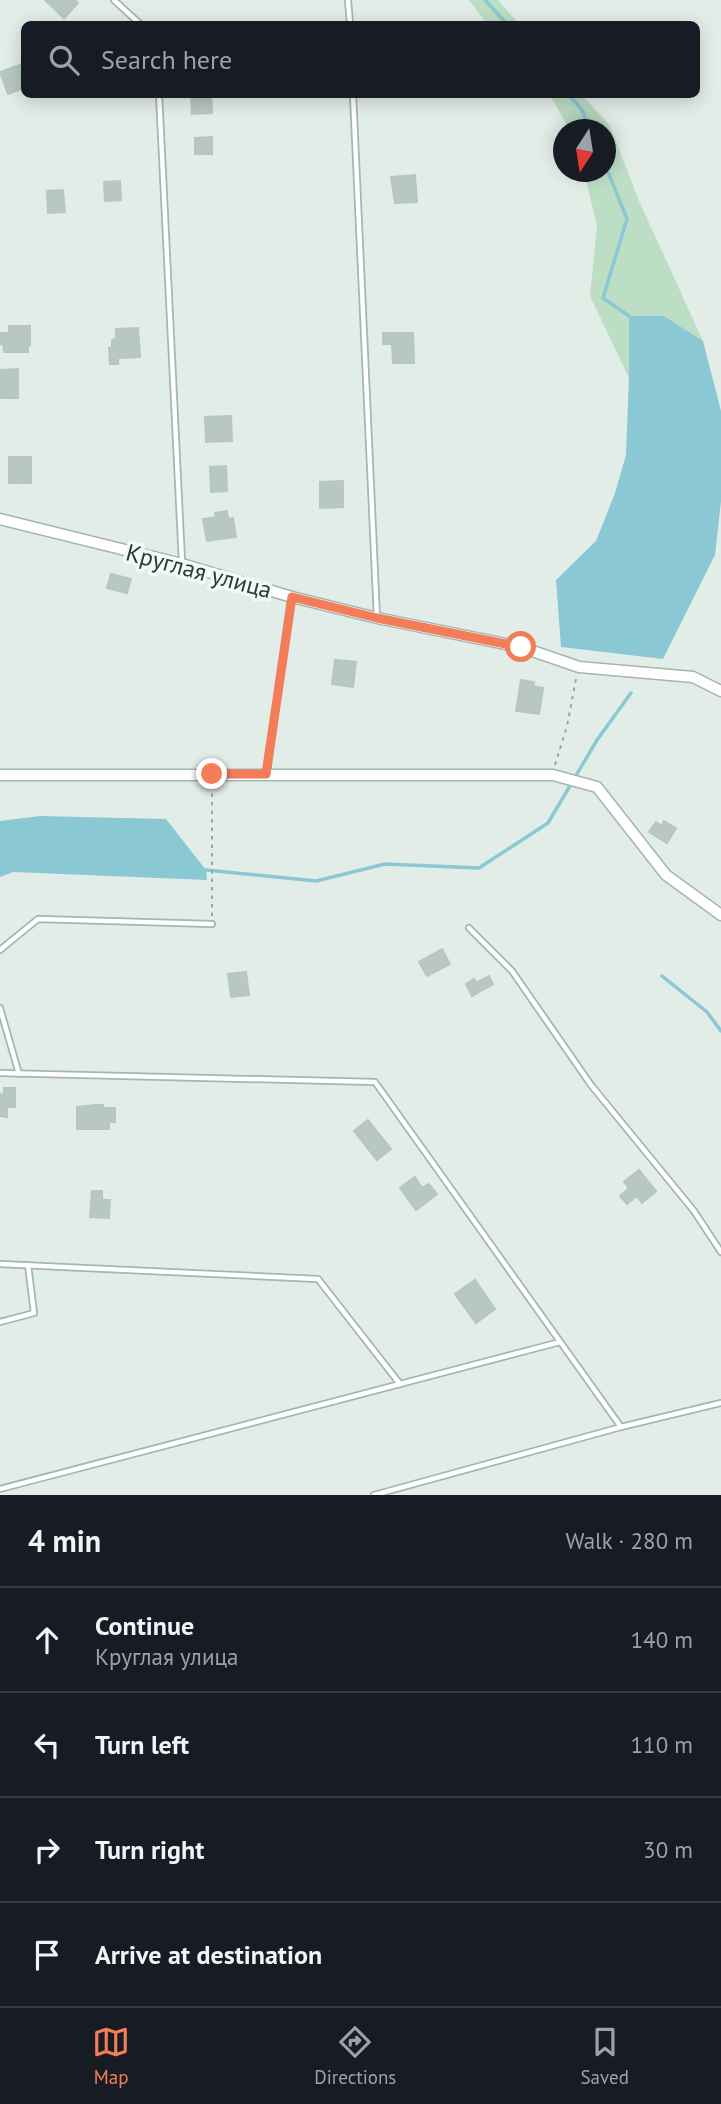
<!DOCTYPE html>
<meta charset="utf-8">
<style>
:root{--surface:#171b24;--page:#20242c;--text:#f1f3f6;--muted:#9ea1a6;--line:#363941;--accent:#f47d59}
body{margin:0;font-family:"PT Sans",sans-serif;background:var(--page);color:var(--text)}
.compass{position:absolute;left:553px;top:119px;width:63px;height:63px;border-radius:50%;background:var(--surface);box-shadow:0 4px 18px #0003;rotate:192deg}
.stop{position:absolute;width:21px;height:21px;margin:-16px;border:5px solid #f47d59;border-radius:50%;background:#fff}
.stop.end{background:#f47d59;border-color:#fff;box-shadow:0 2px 7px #0008}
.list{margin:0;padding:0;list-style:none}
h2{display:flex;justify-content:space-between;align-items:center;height:91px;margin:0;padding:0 28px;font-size:30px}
h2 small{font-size:23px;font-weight:400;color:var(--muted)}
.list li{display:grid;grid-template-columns:46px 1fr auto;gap:21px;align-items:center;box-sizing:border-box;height:105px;padding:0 28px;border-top:2px solid var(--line)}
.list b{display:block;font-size:26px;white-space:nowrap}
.list p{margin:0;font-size:23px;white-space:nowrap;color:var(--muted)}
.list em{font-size:23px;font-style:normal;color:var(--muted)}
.icon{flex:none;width:38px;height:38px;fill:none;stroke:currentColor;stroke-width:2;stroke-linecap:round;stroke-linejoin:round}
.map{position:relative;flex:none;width:721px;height:1495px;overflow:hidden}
.search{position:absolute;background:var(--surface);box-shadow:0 4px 18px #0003;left:21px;right:21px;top:21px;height:77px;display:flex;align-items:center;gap:18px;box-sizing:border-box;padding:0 24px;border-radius:10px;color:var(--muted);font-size:26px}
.sheet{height:511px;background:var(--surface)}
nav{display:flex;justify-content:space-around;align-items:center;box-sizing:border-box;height:98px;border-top:2px solid var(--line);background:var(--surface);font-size:19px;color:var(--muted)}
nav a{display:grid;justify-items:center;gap:4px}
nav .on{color:var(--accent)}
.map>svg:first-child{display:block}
</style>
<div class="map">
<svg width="721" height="1495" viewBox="0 0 721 1495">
<rect width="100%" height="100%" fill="#e3ede8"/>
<!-- green -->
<g fill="#bbdec4">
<polygon points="469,0 498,0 519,24 487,24"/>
<polygon points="550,95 582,95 610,126 639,201 703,341 664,316 629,316 629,378 590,296 597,226 584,172 606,172 606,130 569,129"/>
</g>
<!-- water -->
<g fill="#8ac8d3">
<polygon points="629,316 664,316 703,341 721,411 721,501 715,555 663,659 561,647 556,580 596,541 615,493 626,455 629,378"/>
<polygon points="40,816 166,819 206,870 207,880 13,872 0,877 0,821"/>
</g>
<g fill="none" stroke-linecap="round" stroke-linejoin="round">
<!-- stream -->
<g stroke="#8ac8d3" stroke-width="3.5">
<polyline points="485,0 507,24"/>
<polyline points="568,94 582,110 590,130"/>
<polyline points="606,167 627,219 603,298 629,316"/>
<polyline points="206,870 316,881 385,864 479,868 548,823 597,740 631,693"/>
<polyline points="662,976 707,1012 721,1031"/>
</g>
</g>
<!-- building -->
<g fill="#b8c8c1" stroke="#b5c7bf" stroke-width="2">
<polygon points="45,0 75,0 78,3 64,18"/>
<polygon points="22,64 24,72 24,88 8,94 0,72"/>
<polygon points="191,94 211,94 212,113 192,114"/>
<polygon points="212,137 212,154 195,154 195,138"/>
<polygon points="415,175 417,202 395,203 391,177"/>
<polygon points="120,181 121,200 105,201 104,182"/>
<polygon points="63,190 65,212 48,213 47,191"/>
<polygon points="9,326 30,326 30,345 28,345 28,352 4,352 3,344 0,344 0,333 9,333"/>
<polygon points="138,328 140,357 118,358 118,364 110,364 109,348 112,348 112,340 116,339 116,329"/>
<polygon points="383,333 413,333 414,363 393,363 392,344 383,344"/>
<polygon points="18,369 18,398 1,398 0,370"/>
<polygon points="231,416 232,441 206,442 205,417"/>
<rect x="9" y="457" width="22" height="26"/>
<polygon points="226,466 227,491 211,492 210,467"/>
<polygon points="343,481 343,507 320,508 320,482"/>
<polygon points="227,511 228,519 233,518 236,537 207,541 203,519 216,517 215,513"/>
<polygon points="111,574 131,579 127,593 107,588"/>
<polygon points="335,660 356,662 353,687 332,684"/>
<polygon points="521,680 534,682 533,686 543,688 539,714 516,711"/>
<polygon points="664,821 676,828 667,843 649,832 656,822 662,826"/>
<polygon points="442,949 450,964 427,976 419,962"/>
<polygon points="246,972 249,995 231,997 228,974"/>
<polygon points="489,976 493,984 472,996 466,984 474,979 476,983"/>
<polygon points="4,1088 15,1088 15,1107 7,1107 7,1117 0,1116 0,1094 4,1095"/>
<polygon points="95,1105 103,1105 103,1108 115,1108 115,1122 109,1122 109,1129 77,1129 77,1107"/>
<polygon points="368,1120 391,1149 377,1160 354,1131"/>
<polygon points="639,1170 656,1191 642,1203 637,1196 627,1204 620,1196 629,1188 624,1182"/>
<polygon points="415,1177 422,1188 429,1184 437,1194 416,1210 400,1188"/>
<polygon points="92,1191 102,1191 102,1200 110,1200 109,1218 90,1217"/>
<polygon points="475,1280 495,1309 476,1323 455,1294"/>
</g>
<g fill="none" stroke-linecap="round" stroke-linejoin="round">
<!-- service casing -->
<g stroke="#a5b5af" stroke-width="8">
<g id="service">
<polyline points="114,0 140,24"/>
<polyline points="348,0 350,24"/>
<polyline points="159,94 182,562"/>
<polyline points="353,94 377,618"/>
<polyline points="267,773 291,598"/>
<polyline points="469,928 512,971 591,1085 694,1211 721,1252"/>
<polyline points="0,950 38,919 212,924"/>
<polyline points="0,1008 19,1074"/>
<polyline points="0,1073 375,1082 621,1427"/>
<polyline points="0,1264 318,1279 400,1384"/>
<polyline points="0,1322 34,1313 28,1265"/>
<polyline points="0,1489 560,1342"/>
<polyline points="374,1495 621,1427 721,1403"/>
</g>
</g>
<!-- minor casing -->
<g stroke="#a5b5af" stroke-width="13">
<g id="minor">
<polyline points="0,519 182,564 292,597 377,618 521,647 579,667 693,677 721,691"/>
<polyline points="0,775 553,775 597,787 666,875 721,915"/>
</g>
</g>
<!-- path -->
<g stroke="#82b1a2" stroke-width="2" stroke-dasharray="3.5 5" stroke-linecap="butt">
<polyline points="555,765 567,726 576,679"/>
<polyline points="212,916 212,785"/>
</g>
<!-- service -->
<use href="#service" stroke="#fff" stroke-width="4.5"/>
<!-- minor -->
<use href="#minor" stroke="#fff" stroke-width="10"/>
</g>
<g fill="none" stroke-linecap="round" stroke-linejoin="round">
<!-- route -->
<polyline stroke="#f47d59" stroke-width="9" points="212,774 266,774 292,597 377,618 521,647"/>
</g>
<g text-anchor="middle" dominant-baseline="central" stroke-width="7" stroke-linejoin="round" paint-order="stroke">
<!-- street labels -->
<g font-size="24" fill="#223f36" stroke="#f3f9f6">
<text transform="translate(199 571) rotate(15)">Круглая улица</text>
</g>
</g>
</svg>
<svg class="compass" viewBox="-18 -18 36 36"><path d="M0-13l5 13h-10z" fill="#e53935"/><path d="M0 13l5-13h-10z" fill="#9ea1a6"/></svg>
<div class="stop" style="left:521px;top:647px"></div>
<div class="stop end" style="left:212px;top:774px"></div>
<div class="search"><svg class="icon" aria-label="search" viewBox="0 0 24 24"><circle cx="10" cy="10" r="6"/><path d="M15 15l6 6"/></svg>Search here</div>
</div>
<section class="sheet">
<h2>4 min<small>Walk · 280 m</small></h2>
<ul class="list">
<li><svg class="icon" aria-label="ahead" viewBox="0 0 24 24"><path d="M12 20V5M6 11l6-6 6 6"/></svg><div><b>Continue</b><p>Круглая улица</p></div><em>140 m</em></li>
<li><svg class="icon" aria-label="left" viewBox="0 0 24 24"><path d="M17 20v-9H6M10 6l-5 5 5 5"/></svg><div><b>Turn left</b></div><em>110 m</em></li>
<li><svg class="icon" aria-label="right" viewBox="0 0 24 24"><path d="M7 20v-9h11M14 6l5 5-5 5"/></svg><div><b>Turn right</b></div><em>30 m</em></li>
<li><svg class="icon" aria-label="arrive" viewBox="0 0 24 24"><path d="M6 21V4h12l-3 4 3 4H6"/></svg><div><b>Arrive at destination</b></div></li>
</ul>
</section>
<nav>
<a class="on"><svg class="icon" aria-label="map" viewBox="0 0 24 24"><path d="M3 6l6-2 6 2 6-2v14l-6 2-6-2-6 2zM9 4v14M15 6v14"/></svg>Map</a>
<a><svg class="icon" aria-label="directions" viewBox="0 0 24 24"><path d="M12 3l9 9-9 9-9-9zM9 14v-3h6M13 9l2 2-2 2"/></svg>Directions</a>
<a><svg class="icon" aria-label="saved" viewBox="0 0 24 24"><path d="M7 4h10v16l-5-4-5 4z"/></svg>Saved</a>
</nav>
